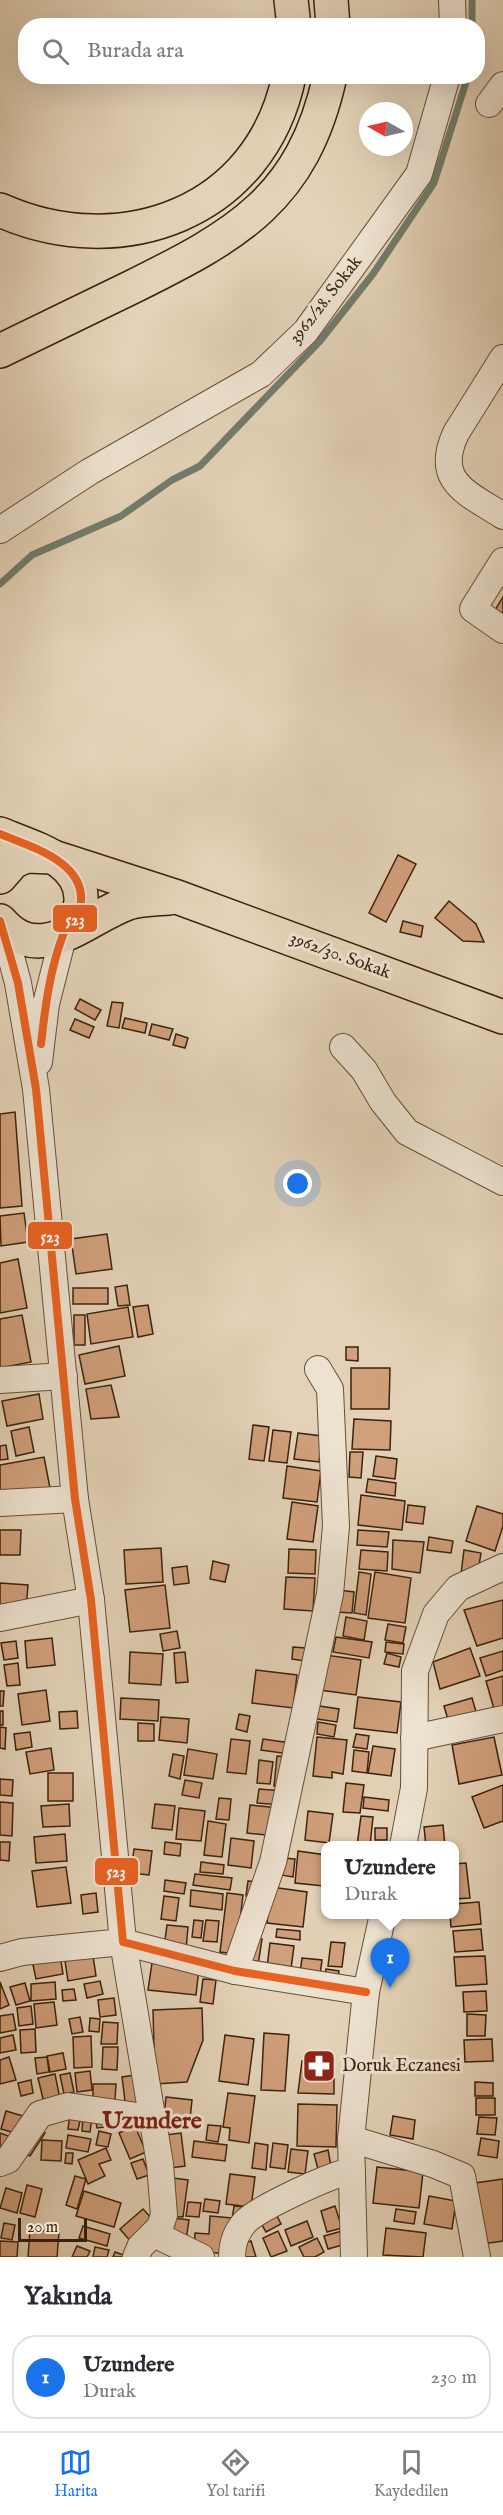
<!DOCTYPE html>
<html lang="tr">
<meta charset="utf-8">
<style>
:root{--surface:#fff;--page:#f2f2f3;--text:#2b2b33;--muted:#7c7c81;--line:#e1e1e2;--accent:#1a73e8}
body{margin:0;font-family:"IM FELL English",serif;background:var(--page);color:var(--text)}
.compass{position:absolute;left:359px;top:102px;width:54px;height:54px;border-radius:50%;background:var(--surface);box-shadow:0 6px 24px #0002;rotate:278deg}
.scale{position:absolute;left:18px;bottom:15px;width:69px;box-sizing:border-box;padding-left:6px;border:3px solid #3c220d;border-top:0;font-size:16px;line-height:21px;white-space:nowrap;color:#3c220d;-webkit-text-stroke:4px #ede2d0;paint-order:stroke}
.you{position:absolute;left:298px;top:1184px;width:21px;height:21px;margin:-15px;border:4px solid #fff;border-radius:50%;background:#1a73e8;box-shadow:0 0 0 9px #1a73e833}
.badge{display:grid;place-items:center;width:39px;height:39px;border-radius:50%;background:var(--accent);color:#fff;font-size:20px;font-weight:700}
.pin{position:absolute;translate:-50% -50px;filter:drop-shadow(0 2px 3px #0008)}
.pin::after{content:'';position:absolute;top:32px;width:21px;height:18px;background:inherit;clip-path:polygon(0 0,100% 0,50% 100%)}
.popup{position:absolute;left:321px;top:1841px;width:138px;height:78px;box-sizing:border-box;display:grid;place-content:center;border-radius:12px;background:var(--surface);filter:drop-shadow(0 2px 4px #0005);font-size:20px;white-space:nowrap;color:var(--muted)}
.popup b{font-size:22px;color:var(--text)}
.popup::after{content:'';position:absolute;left:50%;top:100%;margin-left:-12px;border:12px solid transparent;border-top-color:var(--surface)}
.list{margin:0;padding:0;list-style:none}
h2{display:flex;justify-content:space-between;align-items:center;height:78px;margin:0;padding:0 24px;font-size:26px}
h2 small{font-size:20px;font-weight:400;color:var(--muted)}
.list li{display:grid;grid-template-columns:39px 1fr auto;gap:18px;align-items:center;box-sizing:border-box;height:84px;margin:0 12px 12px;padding:0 12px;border:2px solid var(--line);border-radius:24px}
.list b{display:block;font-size:22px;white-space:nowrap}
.list p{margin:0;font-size:20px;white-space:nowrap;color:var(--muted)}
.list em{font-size:20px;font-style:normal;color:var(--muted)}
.icon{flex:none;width:33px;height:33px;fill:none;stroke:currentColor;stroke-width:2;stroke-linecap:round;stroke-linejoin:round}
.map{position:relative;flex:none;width:503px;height:2257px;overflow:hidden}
.search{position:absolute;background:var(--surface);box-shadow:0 6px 24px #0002;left:18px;right:18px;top:18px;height:66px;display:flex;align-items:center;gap:15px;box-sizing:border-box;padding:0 21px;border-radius:24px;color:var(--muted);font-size:22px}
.sheet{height:174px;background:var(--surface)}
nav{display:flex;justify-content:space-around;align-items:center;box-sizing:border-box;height:84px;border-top:2px solid var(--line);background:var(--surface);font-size:16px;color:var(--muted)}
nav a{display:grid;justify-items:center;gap:3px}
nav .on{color:var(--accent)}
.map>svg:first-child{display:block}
</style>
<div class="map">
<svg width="503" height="2257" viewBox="0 0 503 2257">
<rect width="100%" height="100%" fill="#e3d2b7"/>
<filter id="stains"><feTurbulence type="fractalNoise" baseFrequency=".00333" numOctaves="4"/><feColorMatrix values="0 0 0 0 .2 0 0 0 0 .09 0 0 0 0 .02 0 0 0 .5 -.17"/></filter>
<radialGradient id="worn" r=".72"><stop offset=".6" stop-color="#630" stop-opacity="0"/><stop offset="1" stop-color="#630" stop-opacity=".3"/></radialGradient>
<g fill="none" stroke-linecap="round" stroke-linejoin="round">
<!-- stream -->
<g stroke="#717c6c" stroke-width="7">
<polyline points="472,26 472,0"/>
<polyline points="0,584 32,555 121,516 172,480 200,466 320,341 373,274 434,183 468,76"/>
</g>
</g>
<!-- building -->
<g fill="#d09f7b" stroke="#3c220d" stroke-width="1.5">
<polygon points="503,597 503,615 495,610"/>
<polygon points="398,855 416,864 386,922 369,913"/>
<polygon points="449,901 476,924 484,942 463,941 435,918"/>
<polygon points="403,921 423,926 421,937 400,932"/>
<polygon points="80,999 101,1010 95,1020 75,1009"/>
<polygon points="112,1002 123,1003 119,1028 107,1026"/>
<polygon points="125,1018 147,1023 145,1033 122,1028"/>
<polygon points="75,1019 94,1027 89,1038 70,1030"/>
<polygon points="152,1024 173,1029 169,1040 149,1035"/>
<polygon points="176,1034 188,1038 185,1048 173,1045"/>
<polygon points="15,1112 22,1206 0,1208 0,1114"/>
<polygon points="24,1213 28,1242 1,1246 0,1216"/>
<polygon points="107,1234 112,1269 76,1274 71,1239"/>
<polygon points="18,1259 27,1308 0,1313 0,1263"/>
<polygon points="127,1285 130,1305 118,1306 115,1287"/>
<rect x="73" y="1288" width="35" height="16"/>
<polygon points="148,1305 153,1334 138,1337 133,1307"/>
<polygon points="128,1307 133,1337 91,1344 87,1314"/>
<polygon points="22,1315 31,1362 0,1368 0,1319"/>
<rect x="74" y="1315" width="11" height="30"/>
<polygon points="119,1346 125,1376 85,1384 79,1355"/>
<polygon points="346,1347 358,1347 358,1361 346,1360"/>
<polygon points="351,1368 390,1368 389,1409 351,1409"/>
<polygon points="111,1385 119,1417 91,1419 86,1389"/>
<polygon points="39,1394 43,1419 7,1426 2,1401"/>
<polygon points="354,1419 391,1421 390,1450 352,1449"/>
<polygon points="253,1425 269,1427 264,1461 249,1459"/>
<polygon points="29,1427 34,1452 16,1456 11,1431"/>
<polygon points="273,1430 291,1432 287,1463 269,1461"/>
<polygon points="298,1433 322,1436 319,1462 294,1459"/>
<polygon points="6,1445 8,1459 0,1460 0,1446"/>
<polygon points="350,1452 363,1452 361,1478 349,1477"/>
<polygon points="376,1456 397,1459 395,1479 373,1476"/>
<polygon points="44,1457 50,1488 0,1497 0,1465"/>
<polygon points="287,1466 321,1471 317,1502 283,1498"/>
<polygon points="368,1479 396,1483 395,1496 366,1492"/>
<polygon points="361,1495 405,1501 402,1530 358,1525"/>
<polygon points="292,1502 318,1506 313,1542 287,1539"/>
<polygon points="408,1505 425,1507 423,1524 406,1522"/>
<polygon points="477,1506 503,1514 503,1526 495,1551 466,1541"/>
<polygon points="0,1530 21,1530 20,1555 0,1555"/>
<polygon points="358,1530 389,1532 387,1547 357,1545"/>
<polygon points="429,1537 453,1541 451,1553 427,1550"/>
<polygon points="393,1540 424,1542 420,1573 392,1569"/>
<polygon points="161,1548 163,1582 126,1584 124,1550"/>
<polygon points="289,1549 316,1550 315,1574 288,1573"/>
<polygon points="361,1550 388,1552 387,1571 359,1569"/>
<polygon points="464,1550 481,1553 477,1577 461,1574"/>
<polygon points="213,1561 229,1565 225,1582 210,1579"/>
<polygon points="187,1566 189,1583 174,1585 172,1568"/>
<polygon points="359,1572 371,1574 366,1615 354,1613"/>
<polygon points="375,1572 411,1578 405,1623 368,1618"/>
<polygon points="286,1577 315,1578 313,1611 284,1609"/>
<polygon points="0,1583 28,1585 26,1610 0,1608"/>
<polygon points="165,1585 170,1628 130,1632 125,1590"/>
<polygon points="338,1590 354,1592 352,1613 336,1612"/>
<polygon points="503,1600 503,1638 477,1646 464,1610"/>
<polygon points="346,1617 367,1621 364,1640 343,1636"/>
<polygon points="388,1624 406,1627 403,1643 385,1640"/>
<polygon points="177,1631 180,1648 163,1651 160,1634"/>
<polygon points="336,1637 372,1642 369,1658 333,1652"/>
<polygon points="52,1638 55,1665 27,1668 25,1641"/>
<polygon points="16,1641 18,1658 4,1660 1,1643"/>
<polygon points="386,1642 404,1644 403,1654 385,1652"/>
<polygon points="293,1647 306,1648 305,1661 292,1659"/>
<polygon points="470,1648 480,1676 440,1689 433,1662"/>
<polygon points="503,1651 503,1670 486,1676 480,1658"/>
<polygon points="130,1652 163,1654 161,1685 129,1683"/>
<polygon points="185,1652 188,1682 176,1683 174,1653"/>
<polygon points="387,1653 401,1657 399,1667 384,1664"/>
<polygon points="325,1655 361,1660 356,1695 320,1690"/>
<polygon points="18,1663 20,1685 7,1686 4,1665"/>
<polygon points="256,1670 297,1675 293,1708 252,1703"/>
<polygon points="503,1676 503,1714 496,1716 486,1681"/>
<polygon points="46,1690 50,1721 22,1725 18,1694"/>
<polygon points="0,1691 4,1691 3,1706 0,1706"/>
<polygon points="358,1697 401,1702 397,1733 354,1728"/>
<polygon points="121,1698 159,1700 158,1721 120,1719"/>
<polygon points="472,1698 477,1715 449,1723 444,1706"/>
<polygon points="313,1705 339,1709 337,1722 311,1718"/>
<rect x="0" y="1711" width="3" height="14"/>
<polygon points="77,1711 78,1728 60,1729 59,1712"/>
<polygon points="239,1714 250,1716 247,1732 236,1729"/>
<polygon points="161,1717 189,1719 187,1743 159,1740"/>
<polygon points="318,1722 336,1725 334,1737 317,1734"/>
<polygon points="138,1723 154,1724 154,1741 138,1741"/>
<polygon points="0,1727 6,1728 5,1749 0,1748"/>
<polygon points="30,1732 32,1747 16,1750 14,1734"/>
<polygon points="356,1734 369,1736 367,1749 353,1747"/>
<polygon points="317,1737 347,1740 343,1774 332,1772 332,1778 313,1776"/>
<polygon points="494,1737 502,1775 459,1784 452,1745"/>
<polygon points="231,1739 250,1741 246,1774 227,1772"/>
<polygon points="263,1739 290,1743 289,1754 261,1750"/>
<polygon points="373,1746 395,1749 391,1776 368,1773"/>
<polygon points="51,1748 54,1770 30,1774 26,1752"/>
<polygon points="188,1749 217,1754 213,1779 184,1775"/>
<polygon points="354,1750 369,1752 367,1773 352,1771"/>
<polygon points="173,1754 184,1756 180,1779 169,1776"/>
<polygon points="277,1756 288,1757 285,1787 274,1786"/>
<polygon points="259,1760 273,1762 270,1784 257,1783"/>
<rect x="48" y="1773" width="25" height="28"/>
<polygon points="0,1779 13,1780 12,1796 0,1795"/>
<polygon points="185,1780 202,1783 199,1798 182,1795"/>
<polygon points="346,1783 364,1785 360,1813 343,1812"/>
<polygon points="503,1785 503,1821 484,1828 472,1797"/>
<polygon points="259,1789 283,1791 282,1805 257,1803"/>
<polygon points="364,1797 389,1800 388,1811 363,1808"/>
<polygon points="219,1798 231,1799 229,1820 216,1819"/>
<polygon points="0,1802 13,1803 12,1836 0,1835"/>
<polygon points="69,1804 70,1826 43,1827 41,1806"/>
<polygon points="155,1804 175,1806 172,1830 152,1828"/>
<polygon points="250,1805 280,1808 277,1836 247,1833"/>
<polygon points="179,1808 205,1811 201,1841 176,1839"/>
<polygon points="308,1811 333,1814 329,1843 305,1840"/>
<polygon points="361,1816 373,1817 370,1846 357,1846"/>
<polygon points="208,1821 226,1824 222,1857 204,1855"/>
<polygon points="443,1825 445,1846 426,1846 424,1827"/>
<rect x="375" y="1828" width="12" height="12"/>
<polygon points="65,1834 67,1861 36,1863 34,1837"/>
<polygon points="231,1838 254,1841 251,1868 228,1865"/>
<polygon points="0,1842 10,1842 9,1861 0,1860"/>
<polygon points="165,1842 181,1844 180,1856 164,1854"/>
<polygon points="134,1849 152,1851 149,1875 131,1873"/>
<polygon points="298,1851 326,1855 324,1886 295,1883"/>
<polygon points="283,1858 295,1859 293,1877 281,1875"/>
<polygon points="201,1862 224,1865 223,1874 200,1872"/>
<polygon points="466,1863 470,1898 454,1899 454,1864"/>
<polygon points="66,1867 71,1903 37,1907 32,1871"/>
<polygon points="195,1874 232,1878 230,1890 193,1885"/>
<polygon points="165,1880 186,1883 184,1894 164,1891"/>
<polygon points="248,1881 260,1882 259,1898 246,1896"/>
<polygon points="271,1887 307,1892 303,1927 267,1923"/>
<polygon points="191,1890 223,1894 222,1910 190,1906"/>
<polygon points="96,1893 98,1912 83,1914 81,1895"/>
<polygon points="227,1893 243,1895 236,1954 220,1952"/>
<polygon points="164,1896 179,1898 176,1921 161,1919"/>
<polygon points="479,1902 481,1924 451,1927 450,1914 454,1914 454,1904"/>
<polygon points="194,1920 203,1921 201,1938 192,1937"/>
<polygon points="206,1920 219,1921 217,1942 203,1941"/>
<polygon points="167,1925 188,1927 186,1950 164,1947"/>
<polygon points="277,1929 300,1931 300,1940 276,1937"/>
<polygon points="481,1929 483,1950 455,1952 453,1931"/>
<polygon points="250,1937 262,1939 258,1965 246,1963"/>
<polygon points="331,1942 345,1943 342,1967 328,1966"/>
<polygon points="270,1943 294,1946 291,1969 267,1967"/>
<polygon points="60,1955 63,1974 36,1979 32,1960"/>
<polygon points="93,1956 96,1976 68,1981 65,1961"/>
<polygon points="485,1956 487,1984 456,1986 454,1957"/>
<polygon points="302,1958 322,1960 320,1975 300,1973"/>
<polygon points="152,1963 199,1968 196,1995 148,1990"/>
<polygon points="326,1969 339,1971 337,1983 324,1981"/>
<polygon points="203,1979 216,1980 213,2004 200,2002"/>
<polygon points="100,1981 103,1994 87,1998 84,1984"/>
<polygon points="0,1982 9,2005 0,2009"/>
<polygon points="55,1982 56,1999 31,2001 31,1984"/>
<polygon points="25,1983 30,2001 16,2005 10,1987"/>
<polygon points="74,1989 76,2000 63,2001 62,1990"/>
<polygon points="486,1991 487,2011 464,2012 463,1992"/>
<polygon points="114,1998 116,2015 100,2017 98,2000"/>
<polygon points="54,2002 57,2025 36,2028 34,2004"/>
<polygon points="31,2006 33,2024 19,2026 17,2008"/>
<polygon points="202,2008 203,2040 187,2082 155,2084 153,2010"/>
<polygon points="13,2014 16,2030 0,2033 0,2016"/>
<polygon points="467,2014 486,2015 485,2036 467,2036"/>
<polygon points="80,2017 83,2032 72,2034 69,2019"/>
<polygon points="90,2018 100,2019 99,2032 89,2031"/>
<polygon points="103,2022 118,2023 117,2044 101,2044"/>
<polygon points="35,2029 36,2052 21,2053 20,2030"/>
<polygon points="264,2033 289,2035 285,2091 261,2090"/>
<polygon points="13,2035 16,2050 0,2053 0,2038"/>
<polygon points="225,2035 254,2039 248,2085 219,2081"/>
<polygon points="91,2036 92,2067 74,2068 73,2037"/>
<polygon points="492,2039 493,2061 465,2062 464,2040"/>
<polygon points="103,2047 118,2047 117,2070 102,2069"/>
<polygon points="63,2053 66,2069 50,2072 47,2056"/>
<polygon points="9,2057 16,2080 0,2084 0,2060"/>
<polygon points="47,2057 49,2072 37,2074 35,2058"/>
<polygon points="302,2061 334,2065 334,2094 298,2093"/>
<polygon points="90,2071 92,2090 77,2092 75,2073"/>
<polygon points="70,2073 74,2092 64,2094 60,2075"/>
<polygon points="55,2074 60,2099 44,2103 38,2078"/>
<polygon points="142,2074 146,2107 126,2109 122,2077"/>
<polygon points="31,2080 33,2093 21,2096 18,2083"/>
<polygon points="475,2082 493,2083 493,2096 475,2096"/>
<polygon points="93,2084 116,2084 115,2100 93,2099"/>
<polygon points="228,2093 255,2096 249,2143 229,2140 230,2128 223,2127"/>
<polygon points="166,2097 192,2100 189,2130 163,2128"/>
<rect x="476" y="2098" width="19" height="17"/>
<polygon points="298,2104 337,2105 336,2147 297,2146"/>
<polygon points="6,2111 23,2116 18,2134 1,2129"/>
<polygon points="70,2114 81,2116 78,2130 68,2129"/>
<polygon points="110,2114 112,2126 97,2128 95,2117"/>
<polygon points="83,2116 92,2117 90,2132 82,2131"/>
<polygon points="393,2116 415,2120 413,2139 390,2135"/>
<polygon points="479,2117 497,2118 495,2135 477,2134"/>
<polygon points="208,2125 221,2126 218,2142 206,2140"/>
<polygon points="135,2126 146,2152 130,2159 119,2133"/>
<polygon points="37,2129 45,2133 30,2156 23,2152"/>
<polygon points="99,2131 111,2134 108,2147 96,2145"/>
<polygon points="0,2133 11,2137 0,2153"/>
<polygon points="181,2133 185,2166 170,2168 166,2135"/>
<polygon points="68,2135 91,2139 88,2152 66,2148"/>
<polygon points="481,2138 499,2141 497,2158 478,2155"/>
<polygon points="42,2140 62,2141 61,2161 41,2160"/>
<polygon points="194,2141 227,2145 225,2161 192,2157"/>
<polygon points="255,2143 268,2145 266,2170 252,2168"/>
<polygon points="273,2143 288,2145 285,2169 270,2167"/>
<polygon points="106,2148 111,2160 99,2164 105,2176 88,2184 78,2160"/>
<polygon points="291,2149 308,2151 305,2174 288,2172"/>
<polygon points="328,2150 331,2166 318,2169 314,2154"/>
<polygon points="66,2153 73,2153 72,2164 65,2163"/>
<polygon points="143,2159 149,2175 137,2179 131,2163"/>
<polygon points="377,2167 423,2172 419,2208 373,2203"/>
<polygon points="230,2174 255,2177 251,2207 226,2204"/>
<polygon points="75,2176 86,2179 77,2209 66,2205"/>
<polygon points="173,2178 188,2180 183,2217 168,2216"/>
<polygon points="503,2179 503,2241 483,2244 475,2183"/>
<polygon points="27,2185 42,2189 35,2217 20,2213"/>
<polygon points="6,2188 22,2193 17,2213 0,2208"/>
<polygon points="84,2191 121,2203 114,2227 76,2216"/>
<polygon points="429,2196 456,2201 452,2229 424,2224"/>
<polygon points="205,2199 220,2201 218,2213 203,2211"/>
<polygon points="188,2202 201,2203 199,2217 186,2216"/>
<polygon points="234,2206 246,2207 232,2219"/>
<polygon points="335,2206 342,2228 327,2232 321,2211"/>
<polygon points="143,2209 155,2222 132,2243 120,2229"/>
<polygon points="396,2209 416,2212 414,2224 394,2221"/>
<polygon points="275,2212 281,2224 266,2232 259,2220"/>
<polygon points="210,2216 232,2218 229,2254 194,2251 195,2233 209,2234"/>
<polygon points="173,2218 189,2220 186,2240 170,2238"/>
<polygon points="307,2221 313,2237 291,2246 285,2230"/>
<polygon points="4,2223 15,2225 12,2240 1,2238"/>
<polygon points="83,2226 110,2234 107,2246 79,2238"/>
<polygon points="386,2228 426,2233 423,2257 383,2255"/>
<polygon points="30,2230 59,2232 57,2257 28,2257"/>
<polygon points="278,2231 287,2251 271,2257 263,2238"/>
<polygon points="342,2231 346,2244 328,2249 324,2236"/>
<polygon points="317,2238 324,2252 315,2257 304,2257 299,2247"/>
<polygon points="0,2241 18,2242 17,2257 0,2257"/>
<polygon points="251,2241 256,2257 239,2257 236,2245"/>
<polygon points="77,2246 90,2251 87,2257 72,2257"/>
<polygon points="95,2247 109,2250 107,2257 93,2257"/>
<polygon points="115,2252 129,2257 113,2257"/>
</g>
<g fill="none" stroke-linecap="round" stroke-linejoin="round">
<!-- minor casing -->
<g stroke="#664e38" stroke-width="28">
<g id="minor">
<polyline points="452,0 453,26"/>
<polyline points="489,104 503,85"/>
<path d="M503 358 456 433C433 482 468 493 503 516"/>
<polyline points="0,530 89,472 261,374 306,331 419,174 447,76"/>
<polyline points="503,561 473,609 503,630"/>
<polyline points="2,923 18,983 36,1089 75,1499 91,1600 123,1942 160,2164 164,2215 160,2227 140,2247 136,2257"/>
<polyline points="343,1047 364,1070 383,1102 407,1132 503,1182"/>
<polyline points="39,1062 46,1004 64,933"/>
<polyline points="0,1380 64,1376"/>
<polyline points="0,1503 75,1499"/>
<polyline points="0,1618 91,1600"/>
<polyline points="414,1738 503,1719"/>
<polyline points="403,1846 414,1788 415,1671 436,1614 458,1588 503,1567"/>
<polyline points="0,1958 22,1952 123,1942 235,1971 366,1992"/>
<polyline points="235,1971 273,1862 330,1594 336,1526 330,1389 318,1369"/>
<polyline points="351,2139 433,2164 462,2176 477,2257"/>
<polyline points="0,2163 8,2160 40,2114 68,2106 151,2118"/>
<polyline points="154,2234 201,2257"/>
<path d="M232 2257C232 2244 236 2232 245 2222 259 2208 331 2174 352 2171"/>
<polyline points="354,2257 351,2139 366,1992 383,1914"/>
</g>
</g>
<!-- major casing -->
<g stroke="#3c220d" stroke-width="36">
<g id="major">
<path d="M0 834C30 847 83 859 81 901 80 915 74 924 64 933"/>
<polyline points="0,877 13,862 26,856 53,857 177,897 503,1017"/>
<path d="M0 921C40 968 84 919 128 903 140 899 156 899 169 898"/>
</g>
</g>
<!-- highway casing -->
<g stroke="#3c220d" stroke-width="36">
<g id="highway">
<polyline points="291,0 294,26"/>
<polyline points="331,0 333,26"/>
<path d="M0 210C121 264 261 213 289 76"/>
<path d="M0 351C44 330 88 308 132 287 237 235 303 199 330 76"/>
</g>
</g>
<!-- minor -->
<use href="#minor" stroke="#ede2d0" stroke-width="26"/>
<!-- major -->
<use href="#major" stroke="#e3d2b7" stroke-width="33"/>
<!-- highway -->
<use href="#highway" stroke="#e3d2b7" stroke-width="33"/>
<!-- bus-1 casing -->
<g stroke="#ede2d0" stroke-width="12">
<g id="bus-1">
<path d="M0 834C31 847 90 863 80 908 77 920 67 926 63 935 50 969 45 1008 41 1044"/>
<polyline points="0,921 18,983 36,1089 75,1499 91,1600 123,1942 235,1971 366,1992"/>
</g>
</g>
<!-- bus-1 -->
<use href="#bus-1" stroke="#e96221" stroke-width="8"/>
</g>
<!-- icons -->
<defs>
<g id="pharmacy-square" transform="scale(1.725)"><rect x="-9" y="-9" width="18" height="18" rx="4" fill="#8f2418" stroke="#ede2d0"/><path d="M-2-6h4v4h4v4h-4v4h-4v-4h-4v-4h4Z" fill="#fff"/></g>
</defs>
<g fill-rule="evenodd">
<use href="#pharmacy-square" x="319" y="2066"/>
</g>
<g text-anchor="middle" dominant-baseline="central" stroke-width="6" stroke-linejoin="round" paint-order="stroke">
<!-- street labels -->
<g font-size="18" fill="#3c220d" stroke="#ede2d0">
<text transform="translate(326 300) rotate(-52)">3962/28. Sokak</text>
<text transform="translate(340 956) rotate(20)">3962/30. Sokak</text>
</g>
<!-- poi labels -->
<g font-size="18" fill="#3c220d" stroke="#ede2d0" text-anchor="start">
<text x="342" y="2066">Doruk Eczanesi</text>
</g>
<!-- district labels -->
<g font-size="24" font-weight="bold" fill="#7a1f14" stroke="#ede2d0">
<text x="152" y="2121">Uzundere</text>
</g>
</g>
<g stroke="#ede2d0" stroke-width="2">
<rect x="52" y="904" width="46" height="29" rx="6" fill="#e96221"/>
<rect x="27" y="1221" width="46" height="29" rx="6" fill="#e96221"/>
<rect x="94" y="1857" width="45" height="29" rx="6" fill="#e96221"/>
</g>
<g font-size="16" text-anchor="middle" font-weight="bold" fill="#fff">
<text x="75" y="925">523</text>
<text x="50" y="1242">523</text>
<text x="116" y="1877">523</text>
</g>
<rect width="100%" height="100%" filter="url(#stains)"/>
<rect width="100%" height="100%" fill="url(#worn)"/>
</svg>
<svg class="compass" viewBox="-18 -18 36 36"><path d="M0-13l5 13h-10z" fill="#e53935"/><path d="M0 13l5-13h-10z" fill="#7c7c81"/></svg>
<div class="scale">20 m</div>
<div class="you"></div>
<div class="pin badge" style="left:390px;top:1988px">1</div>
<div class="popup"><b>Uzundere</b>Durak</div>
<div class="search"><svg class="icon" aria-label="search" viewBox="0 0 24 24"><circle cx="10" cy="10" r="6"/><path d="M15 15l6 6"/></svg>Burada ara</div>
</div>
<section class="sheet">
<h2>Yakında<small></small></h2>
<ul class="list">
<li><span class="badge">1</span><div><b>Uzundere</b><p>Durak</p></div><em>230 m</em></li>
</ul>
</section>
<nav>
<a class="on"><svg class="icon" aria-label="map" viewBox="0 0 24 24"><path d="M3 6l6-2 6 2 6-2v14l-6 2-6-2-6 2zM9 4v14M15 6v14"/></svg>Harita</a>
<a><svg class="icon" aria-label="directions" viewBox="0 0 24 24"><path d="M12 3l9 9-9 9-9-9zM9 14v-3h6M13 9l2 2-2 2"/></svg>Yol tarifi</a>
<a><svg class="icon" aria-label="saved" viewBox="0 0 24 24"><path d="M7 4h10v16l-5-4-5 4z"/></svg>Kaydedilen</a>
</nav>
